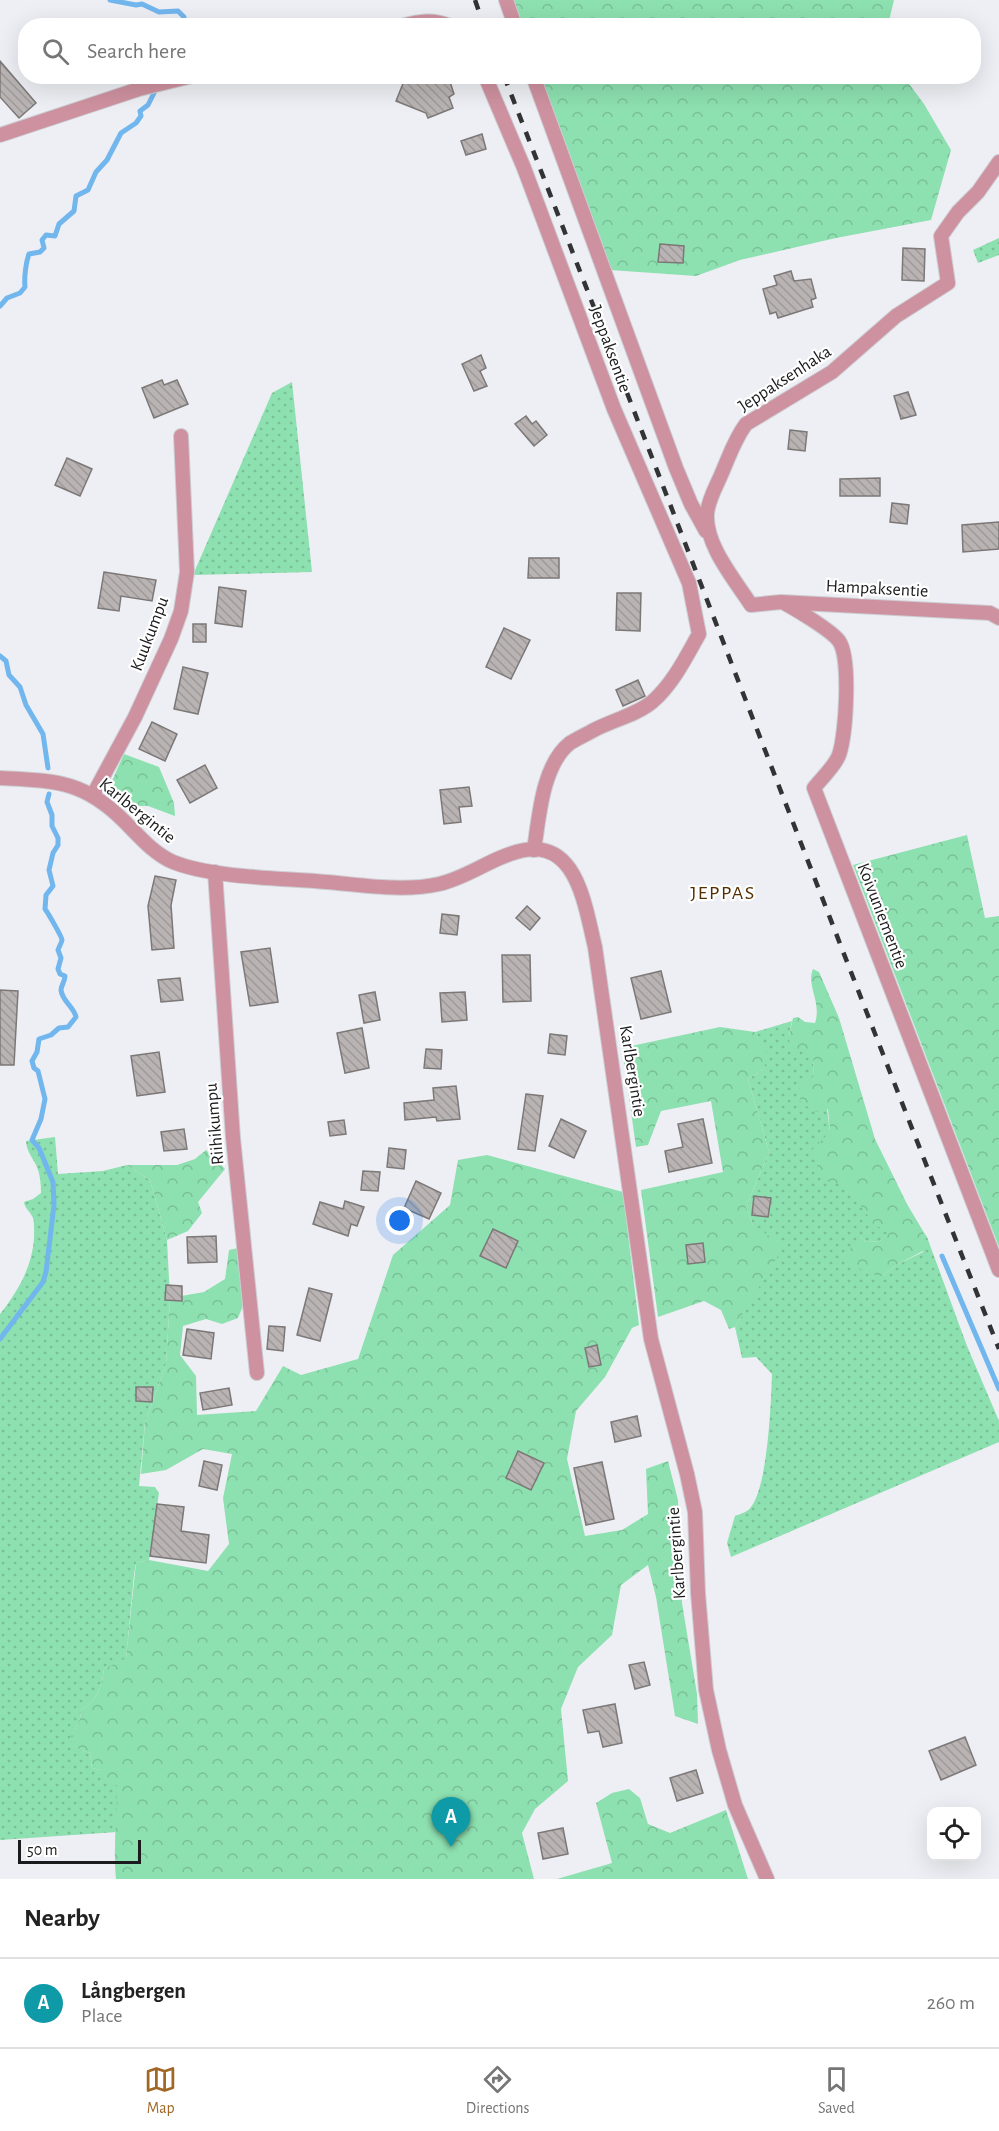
<!DOCTYPE html>
<meta charset="utf-8">
<style>
:root{--surface:#fff;--page:#f2f2f2;--text:#222;--muted:#767676;--line:#e0e0e0;--accent:#a06726}
body{margin:0;font-family:"Alegreya Sans",sans-serif;background:var(--page);color:var(--text)}
.controls{position:absolute;right:18px;bottom:18px;display:grid;overflow:hidden;border-radius:12px;box-shadow:0 6px 24px #0002}
.controls button{width:54px;height:54px;display:grid;place-items:center;padding:0;border:0;border-bottom:2px solid var(--line);background:var(--surface);color:var(--text);font:30px sans-serif}
.scale{position:absolute;left:18px;bottom:15px;width:123px;box-sizing:border-box;padding-left:6px;border:3px solid #1b1b1d;border-top:0;font-size:16px;line-height:21px;white-space:nowrap;color:#1b1b1d;-webkit-text-stroke:4px #fff;paint-order:stroke}
.you{position:absolute;left:400px;top:1221px;width:21px;height:21px;margin:-15px;border:4px solid #fff;border-radius:50%;background:#1a73e8;box-shadow:0 0 0 9px #1a73e833}
.badge{display:grid;place-items:center;width:39px;height:39px;border-radius:50%;background:var(--accent);color:#fff;font-size:20px;font-weight:700}
.pin{position:absolute;translate:-50% -50px;filter:drop-shadow(0 2px 3px #0008)}
.pin::after{content:'';position:absolute;top:32px;width:21px;height:18px;background:inherit;clip-path:polygon(0 0,100% 0,50% 100%)}
.list{margin:0;padding:0;list-style:none}
h2{display:flex;justify-content:space-between;align-items:center;height:78px;margin:0;padding:0 24px;font-size:26px}
h2 small{font-size:20px;font-weight:400;color:var(--muted)}
.list li{display:grid;grid-template-columns:39px 1fr auto;gap:18px;align-items:center;box-sizing:border-box;height:90px;padding:0 24px;border-top:2px solid var(--line)}
.list b{display:block;font-size:22px;white-space:nowrap}
.list p{margin:0;font-size:20px;white-space:nowrap;color:var(--muted)}
.list em{font-size:20px;font-style:normal;color:var(--muted)}
.icon{flex:none;width:33px;height:33px;fill:none;stroke:currentColor;stroke-width:2;stroke-linecap:round;stroke-linejoin:round}
.map{position:relative;flex:none;width:999px;height:1879px;overflow:hidden}
.search{position:absolute;background:var(--surface);box-shadow:0 6px 24px #0002;left:18px;right:18px;top:18px;height:66px;display:flex;align-items:center;gap:15px;box-sizing:border-box;padding:0 21px;border-radius:24px;color:var(--muted);font-size:22px}
.sheet{height:168px;background:var(--surface)}
nav{display:flex;justify-content:space-around;align-items:center;box-sizing:border-box;height:84px;border-top:2px solid var(--line);background:var(--surface);font-size:16px;color:var(--muted)}
nav a{display:grid;justify-items:center;gap:3px}
nav .on{color:var(--accent)}
.map>svg:first-child{display:block}
</style>
<div class="map">
<svg width="999" height="1879" viewBox="0 0 999 1879">
<defs>
<pattern id="grass-dots" width="8" height="8" patternUnits="userSpaceOnUse" patternTransform="scale(1.5)"><rect width="8" height="8" fill="#8de0b0"/><path d="M2 2h.1M6 6h.1" fill="none" stroke="#79c097" stroke-width="1.8" stroke-linecap="round"/></pattern>
<pattern id="forest-crowns" width="20" height="18" patternUnits="userSpaceOnUse" patternTransform="scale(1.5)"><rect width="20" height="18" fill="#8de0b0"/><path d="M2 6a3 3 0 1 1 6 0M12 15a3 3 0 1 1 6 0" fill="none" stroke="#79c097"/></pattern>
<pattern id="building-back-hatch" width="6" height="6" patternUnits="userSpaceOnUse" patternTransform="scale(1.5)"><rect width="6" height="6" fill="#b9b4b3"/><path d="M-1 5l2 2M0 0l6 6M5-1l2 2" fill="none" stroke="#9e9a9a"/></pattern>
</defs>
<rect width="100%" height="100%" fill="#eeeff4"/>
<!-- grass -->
<g fill="url(#grass-dots)">
<polygon points="999,238 999,255 978,263 973,250"/>
<polygon points="292,382 312,572 193,575 272,393"/>
<path d="M792 1021 789 1036 813 1054 814 1076 827 1108 830 1132 847 1185 891 1232 880 1241 866 1242 859 1236 881 1277 898 1264 923 1252V1231L927 1237 967 1346 999 1421V1442L731 1557 727 1543 735 1516C740 1514 748 1512 751 1507 768 1485 771 1403 772 1374L756 1357 742 1358 735 1327 744 1312 753 1225 746 1207 769 1152 748 1079 762 1070 768 1058 755 1032Z"/>
<path d="M55 1137 58 1174 103 1171 127 1165 150 1180 167 1240 170 1298 166 1364 145 1423 139 1486 155 1487 159 1493 149 1560 136 1563 134 1575 126 1659 104 1669C101 1690 98 1697 81 1711 80 1726 72 1730 69 1745L90 1753 92 1768 100 1770 117 1785V1832L0 1840V1314C20 1289 36 1260 34 1227 34 1224 34 1221 33 1218 30 1211 25 1209 24 1202L33 1199 41 1193C41 1183 40 1172 35 1163 30 1154 27 1151 26 1141Z"/>
</g>
<!-- forest -->
<g fill="url(#forest-crowns)">
<polygon points="513,0 894,0 888,25 523,26"/>
<polygon points="541,77 904,77 924,104 951,150 931,220 836,238 740,260 696,276 610,270"/>
<polygon points="124,754 159,767 174,803 175,816 148,806 127,806 107,792"/>
<polygon points="967,835 985,918 999,916 999,1247 853,865"/>
<path d="M813 969 819 972 839 1018 875 1139 907 1204 923 1231V1251L898 1264 881 1277 862 1270 847 1260 848 1252 859 1236 866 1242 880 1241 890 1232 874 1225 847 1185 824 1181 811 1151 830 1132 828 1109 814 1112 800 1101V1084L814 1076 813 1055 790 1047 789 1036 793 1018 798 1017 805 1022 815 1023C822 1002 806 986 813 969Z"/>
<polygon points="720,1027 755,1032 769,1058 762,1070 748,1079 769,1152 746,1207 753,1225 784,1246 735,1327 729,1329 721,1310 704,1301 658,1317 641,1190 723,1172 711,1101 661,1111 648,1145 636,1147 622,1048"/>
<polygon points="206,1150 225,1169 198,1202 202,1213 188,1231 167,1240 150,1180 127,1165 177,1165 195,1159"/>
<path d="M487 1155 623 1192 639 1325 632 1328 605 1377 576 1411 567 1459 585 1536 622 1530 648 1514 646 1469 668 1461 678 1500 682 1603 697 1694 698 1724 675 1716 656 1597 648 1565 621 1585 612 1635 578 1667 561 1709 568 1781 535 1809 522 1833 534 1879H116C113 1849 117 1816 117 1785L103 1780 100 1770 92 1768 90 1753 68 1745C72 1730 80 1726 81 1711 98 1697 101 1690 104 1669L126 1658 136 1563 149 1560 208 1571 229 1544 223 1498 232 1454 203 1449 166 1470 141 1474 145 1423 166 1364 170 1298 204 1292 225 1279 229 1250 238 1248 244 1303 238 1318 222 1324 206 1319 183 1326 180 1355 196 1376 197 1415 256 1411 283 1366 301 1375 358 1359 393 1255 450 1205 458 1160Z"/>
<polygon points="629,1789 640,1798 648,1824 670,1833 726,1810 748,1879 557,1879 612,1863 596,1803 612,1793"/>
</g>
<g fill="none" stroke-linecap="round" stroke-linejoin="round">
<!-- stream -->
<g stroke="#72b6ee" stroke-width="5">
<polyline points="110,0 136,5 142,4 159,12 178,11 184,17 183,26"/>
<path d="M0 306 7 298 20 293 25 287C24 277 26 262 29 254L40 252 44 248 42 240 46 235 55 236 59 224 74 211 76 196 88 190 96 172 107 160 121 133 136 123 141 116 140 111 148 105 154 93"/>
<polyline points="0,656 6,661 9,675 20,687 26,705 43,734 48,768"/>
<polyline points="942,1256 999,1389"/>
<path d="M0 1339 43 1282 46 1272 54 1205 53 1182 39 1148 32 1140 41 1119 45 1099 38 1071 34 1068 32 1061 37 1052 39 1039 51 1035 59 1028 68 1027 76 1017C74 1007 62 1001 61 990 61 986 65 981 65 976L60 974 58 969 61 958 58 950C59 947 61 944 62 940 62 937 48 913 45 909L46 895 53 886 49 870 53 853 58 845V838L52 826V815L47 802 49 794"/>
</g>
</g>
<!-- building -->
<g fill="url(#building-back-hatch)" stroke="#7c7877" stroke-width="1.5">
<polygon points="0,61 36,103 19,118 0,97"/>
<polygon points="406,76 448,76 454,94 449,97 453,108 428,118 426,113 396,101"/>
<polygon points="482,134 486,149 466,155 461,141"/>
<polygon points="660,244 684,246 683,263 658,262"/>
<polygon points="903,248 925,249 924,281 902,280"/>
<polygon points="791,271 794,281 811,279 816,298 811,300 813,307 778,318 776,312 770,314 763,289 777,285 774,276"/>
<polygon points="481,355 486,368 480,371 487,386 474,391 462,364"/>
<polygon points="162,380 164,385 177,380 188,404 154,418 142,388"/>
<polygon points="908,392 916,415 901,419 894,396"/>
<polygon points="526,416 532,424 536,421 547,435 534,446 515,424"/>
<polygon points="790,430 807,432 805,451 788,449"/>
<polygon points="67,458 92,469 80,496 55,485"/>
<polygon points="880,478 880,496 840,496 840,479"/>
<polygon points="892,503 909,505 907,524 890,522"/>
<polygon points="999,522 999,549 963,552 962,525"/>
<polygon points="529,558 559,558 559,578 528,578"/>
<polygon points="104,572 156,580 152,601 121,596 119,611 98,608"/>
<polygon points="219,587 246,591 242,627 215,623"/>
<polygon points="617,593 641,593 640,631 616,630"/>
<rect x="193" y="624" width="13" height="18"/>
<polygon points="504,628 530,640 511,679 486,667"/>
<polygon points="183,667 208,673 198,714 174,709"/>
<polygon points="638,680 645,696 623,706 616,690"/>
<polygon points="152,722 177,734 165,761 139,749"/>
<polygon points="205,765 217,788 190,803 177,780"/>
<polygon points="469,787 472,806 459,807 461,822 444,824 440,790"/>
<polygon points="155,876 176,880 171,905 174,948 152,950 148,906"/>
<polygon points="527,906 540,918 530,930 516,918"/>
<polygon points="442,914 459,916 457,935 440,933"/>
<polygon points="270,948 278,1002 250,1006 241,952"/>
<polygon points="502,955 530,955 531,1001 503,1002"/>
<polygon points="661,971 671,1012 641,1019 631,978"/>
<polygon points="180,978 183,1000 161,1002 158,980"/>
<polygon points="0,990 18,991 14,1065 0,1065"/>
<polygon points="375,992 380,1020 364,1023 359,995"/>
<polygon points="465,992 467,1020 442,1022 440,993"/>
<polygon points="362,1028 369,1068 345,1073 337,1033"/>
<polygon points="550,1034 567,1036 565,1055 548,1053"/>
<polygon points="426,1049 442,1050 441,1069 424,1068"/>
<polygon points="159,1052 165,1092 137,1096 131,1056"/>
<polygon points="456,1086 460,1119 437,1121 436,1117 405,1120 404,1103 434,1100 433,1088"/>
<polygon points="526,1094 543,1096 535,1151 518,1149"/>
<polygon points="561,1119 586,1131 574,1158 549,1146"/>
<polygon points="703,1119 712,1163 669,1172 665,1151 683,1147 678,1124"/>
<polygon points="344,1120 346,1134 330,1136 328,1122"/>
<polygon points="184,1129 187,1149 164,1151 161,1132"/>
<polygon points="389,1148 406,1150 404,1169 387,1167"/>
<polygon points="363,1171 380,1172 378,1191 361,1190"/>
<polygon points="416,1181 441,1193 429,1219 404,1208"/>
<polygon points="754,1196 771,1198 768,1217 752,1215"/>
<polygon points="345,1201 364,1207 357,1226 351,1224 348,1236 313,1224 320,1202 343,1209"/>
<polygon points="493,1229 518,1241 506,1268 480,1256"/>
<polygon points="216,1236 217,1262 188,1263 187,1237"/>
<polygon points="703,1243 705,1262 688,1264 686,1245"/>
<polygon points="166,1285 182,1286 182,1301 165,1300"/>
<polygon points="309,1288 332,1294 320,1341 297,1335"/>
<polygon points="269,1326 285,1327 283,1351 267,1349"/>
<polygon points="187,1329 214,1333 211,1359 183,1355"/>
<polygon points="597,1345 601,1365 589,1367 585,1348"/>
<polygon points="136,1387 153,1387 152,1402 136,1401"/>
<polygon points="229,1388 232,1405 203,1410 200,1393"/>
<polygon points="637,1416 641,1436 615,1442 611,1422"/>
<polygon points="518,1451 544,1463 531,1490 506,1478"/>
<polygon points="204,1461 222,1465 217,1490 199,1486"/>
<polygon points="602,1462 614,1519 586,1525 574,1468"/>
<polygon points="157,1504 184,1507 181,1531 209,1535 206,1563 150,1556"/>
<polygon points="644,1662 650,1685 635,1689 629,1665"/>
<polygon points="615,1704 622,1743 603,1747 599,1731 588,1733 583,1710"/>
<polygon points="965,1737 976,1765 941,1780 929,1751"/>
<polygon points="696,1770 703,1793 677,1801 670,1778"/>
<polygon points="563,1828 568,1854 543,1859 538,1833"/>
</g>
<g fill="none" stroke-linecap="round" stroke-linejoin="round">
<!-- minor casing -->
<g stroke="#cccdd2" stroke-width="16">
<g id="minor">
<polyline points="506,0 515,26"/>
<path d="M402 26C420 21 433 19 450 26"/>
<path d="M485 76 524 168 614 409 689 583 699 634C686 657 673 684 652 702 636 715 613 720 594 730 587 734 578 738 570 743 542 765 539 818 534 850"/>
<polyline points="533,76 676,468 691,504 706,531"/>
<polyline points="0,135 139,89 192,76"/>
<path d="M999 162 978 192 958 212 941 236 948 283 896 316 832 372 746 424C734 440 729 457 721 475 716 487 708 500 707 514 705 545 735 580 751 605L781 602 990 613 999 618"/>
<path d="M786 604C797 610 832 631 839 641 851 658 846 735 839 755 835 766 821 779 814 788L999 1270"/>
<path d="M0 778C55 781 83 780 124 821 139 836 154 854 173 862 213 878 282 878 326 882 363 885 403 892 439 884 465 878 486 862 510 854 576 830 584 902 595 947L651 1339 687 1474 695 1512 698 1593 706 1690 719 1750 735 1805 767 1879"/>
<polyline points="93,795 135,717 171,639 181,611 187,572 181,436"/>
<polyline points="215,872 233,1138 257,1373"/>
</g>
</g>
<!-- minor -->
<use href="#minor" stroke="#ce919f" stroke-width="14"/>
<!-- rail -->
<g stroke="#323335" stroke-width="4.5" stroke-dasharray="10 10" stroke-linecap="butt">
<polyline points="475,0 484,26"/>
<path d="M504 76C670 501 831 926 999 1349"/>
</g>
</g>
<g text-anchor="middle" dominant-baseline="central" stroke-width="4.5" stroke-linejoin="round" paint-order="stroke">
<!-- street labels -->
<g font-size="18" fill="#1b1b1d" stroke="#fff">
<text transform="translate(610 349) rotate(70)">Jeppaksentie</text>
<text transform="translate(785 379) rotate(-33)">Jeppaksenhaka</text>
<text transform="translate(877 589) rotate(3)">Hampaksentie</text>
<text transform="translate(150 634) rotate(-69)">Kuukumpu</text>
<text transform="translate(137 811) rotate(39)">Karlbergintie</text>
<text transform="translate(882 916) rotate(69)">Koivuniementie</text>
<text transform="translate(632 1071) rotate(81)">Karlbergintie</text>
<text transform="translate(215 1124) rotate(-95)">Riihikumpu</text>
<text transform="translate(677 1553) rotate(-94)">Karlbergintie</text>
</g>
<!-- neighbourhood labels -->
<g font-size="20" letter-spacing="1.5" fill="#552f00" stroke="#fff">
<text x="723" y="893">JEPPAS</text>
</g>
</g>
</svg>
<div class="controls">
<button><svg class="icon" aria-label="locate" viewBox="0 0 24 24"><circle cx="12" cy="12" r="6"/><path d="M12 2v4M12 18v4M2 12h4M18 12h4"/></svg></button>
</div>
<div class="scale">50 m</div>
<div class="you"></div>
<div class="pin badge" style="left:451px;top:1847px;background:#0f9aa8">A</div>
<div class="search"><svg class="icon" aria-label="search" viewBox="0 0 24 24"><circle cx="10" cy="10" r="6"/><path d="M15 15l6 6"/></svg>Search here</div>
</div>
<section class="sheet">
<h2>Nearby<small></small></h2>
<ul class="list">
<li><span class="badge" style="background:#0f9aa8">A</span><div><b>Långbergen</b><p>Place</p></div><em>260 m</em></li>
</ul>
</section>
<nav>
<a class="on"><svg class="icon" aria-label="map" viewBox="0 0 24 24"><path d="M3 6l6-2 6 2 6-2v14l-6 2-6-2-6 2zM9 4v14M15 6v14"/></svg>Map</a>
<a><svg class="icon" aria-label="directions" viewBox="0 0 24 24"><path d="M12 3l9 9-9 9-9-9zM9 14v-3h6M13 9l2 2-2 2"/></svg>Directions</a>
<a><svg class="icon" aria-label="saved" viewBox="0 0 24 24"><path d="M7 4h10v16l-5-4-5 4z"/></svg>Saved</a>
</nav>
